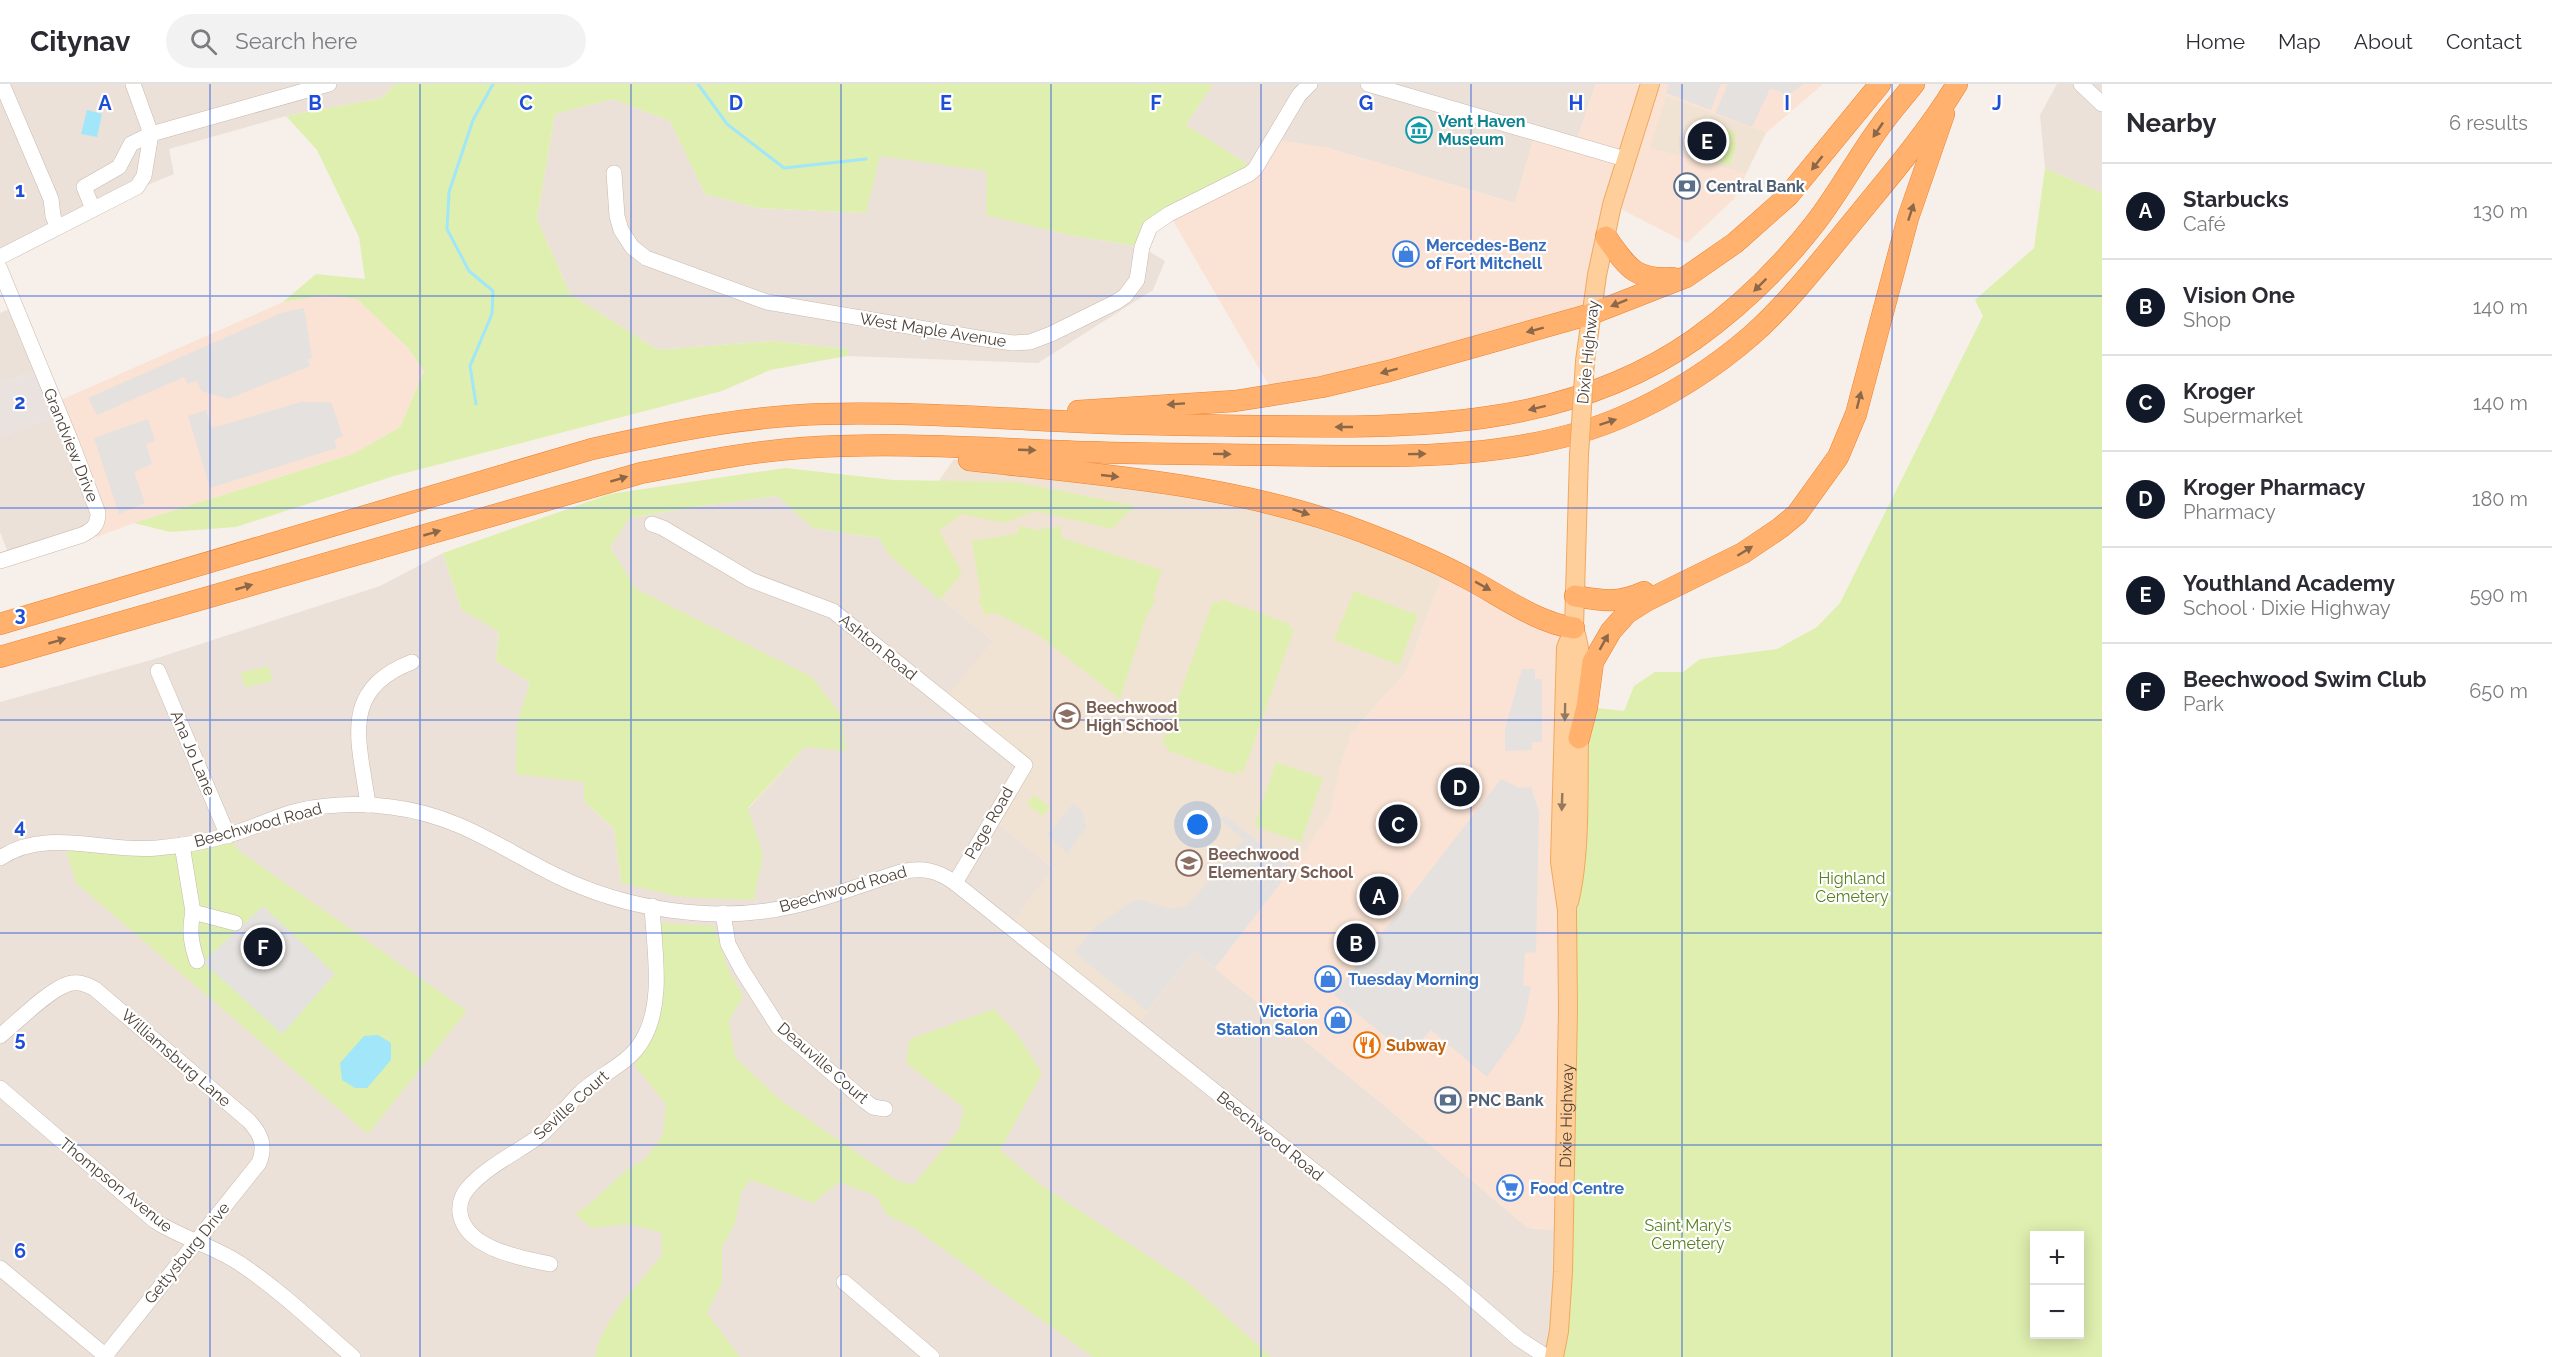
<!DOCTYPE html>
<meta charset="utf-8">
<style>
:root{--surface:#fff;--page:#f2f2f3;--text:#2b2b33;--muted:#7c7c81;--line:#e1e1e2;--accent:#111827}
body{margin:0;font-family:Raleway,sans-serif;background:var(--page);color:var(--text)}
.controls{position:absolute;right:18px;bottom:18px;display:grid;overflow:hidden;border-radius:0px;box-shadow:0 3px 15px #0003}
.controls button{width:54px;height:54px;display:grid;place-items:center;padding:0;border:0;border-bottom:2px solid var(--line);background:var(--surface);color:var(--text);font:30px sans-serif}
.you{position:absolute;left:1198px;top:741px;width:21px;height:21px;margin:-15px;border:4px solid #fff;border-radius:50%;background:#1a73e8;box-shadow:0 0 0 9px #1a73e833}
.badge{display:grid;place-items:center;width:39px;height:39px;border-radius:50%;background:var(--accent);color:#fff;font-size:20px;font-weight:700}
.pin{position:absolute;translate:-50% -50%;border:3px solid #fff;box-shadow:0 2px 6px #0006}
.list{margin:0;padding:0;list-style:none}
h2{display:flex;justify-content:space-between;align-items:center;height:78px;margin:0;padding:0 24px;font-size:26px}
h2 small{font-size:20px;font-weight:400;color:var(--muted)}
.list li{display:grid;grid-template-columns:39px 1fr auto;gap:18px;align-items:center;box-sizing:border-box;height:96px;padding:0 24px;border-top:2px solid var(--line)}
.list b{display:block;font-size:22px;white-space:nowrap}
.list p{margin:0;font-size:20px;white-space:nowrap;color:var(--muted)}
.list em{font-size:20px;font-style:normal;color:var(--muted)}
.icon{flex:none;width:33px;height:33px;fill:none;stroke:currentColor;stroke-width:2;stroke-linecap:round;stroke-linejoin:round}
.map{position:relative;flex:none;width:2102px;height:1273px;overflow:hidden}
header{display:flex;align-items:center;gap:36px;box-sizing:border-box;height:84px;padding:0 30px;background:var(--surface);border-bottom:2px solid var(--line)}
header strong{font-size:28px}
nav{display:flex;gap:33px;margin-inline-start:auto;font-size:21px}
.search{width:420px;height:54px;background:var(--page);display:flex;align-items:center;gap:15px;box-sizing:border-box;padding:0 21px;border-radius:33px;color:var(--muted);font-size:22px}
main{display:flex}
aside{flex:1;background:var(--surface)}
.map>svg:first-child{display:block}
</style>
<header>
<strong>Citynav</strong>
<div class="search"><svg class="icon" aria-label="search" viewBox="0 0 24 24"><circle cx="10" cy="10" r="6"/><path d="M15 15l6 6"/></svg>Search here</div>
<nav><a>Home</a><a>Map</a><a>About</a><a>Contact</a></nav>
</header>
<main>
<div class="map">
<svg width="2102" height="1273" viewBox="0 0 2102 1273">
<rect width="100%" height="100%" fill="#f7f0ea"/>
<!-- residential -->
<g fill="#ebe1d8">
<polygon points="0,0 395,0 382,14 286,32 169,65 174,90 126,110 0,173"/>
<polygon points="1213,0 1596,0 1575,61 1535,50 1515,119 1324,63 1255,85 1186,41"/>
<polygon points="2057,0 2102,0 2102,109 2045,84 2040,31"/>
<polygon points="613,15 670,37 705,110 758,124 866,129 879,71 987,87 987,131 1069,151 1142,163 1165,177 1153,206 1038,279 847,272 849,265 770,257 658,266 570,210 537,135 555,30"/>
<polygon points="15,222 40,284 0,300 0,229"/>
<polygon points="59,331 98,437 10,474 0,448 0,353"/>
<polygon points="778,412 813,444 879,454 888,470 993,557 1025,681 992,734 1053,784 1010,842 1135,944 1194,867 1379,1017 1528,1144 1563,1147 1554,1273 0,1273 0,618 151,576 380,502 443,469 461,525 499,548 496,577 530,598 517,641 584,698 584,717 614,745 621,799 763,771 748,725 805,663 812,593 635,505 610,463 629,434 701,422"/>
</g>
<!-- commercial -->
<g fill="#fae3d4">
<polygon points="1596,0 1635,0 1648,4 1650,0 1823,0 1766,49 1734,115 1687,159 1613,121 1591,230 1275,312 1169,130 1242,94 1272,55 1324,63 1515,119 1535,49 1575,61"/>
<polygon points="325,211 357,215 408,264 424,287 400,343 353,370 134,439 97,453 90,447 95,442 54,319 283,218"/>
<polygon points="1446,483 1574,544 1563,1147 1528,1144 1379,1017 1215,884 1302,771 1340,683 1352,648 1406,588"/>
</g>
<!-- industrial -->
<polygon fill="#e9e2df" points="40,284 59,331 0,353 0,300"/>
<!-- education -->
<g fill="#f1e3d3">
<polygon points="1666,12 1766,49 1746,89 1650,64"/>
<polygon points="954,375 1131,394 1201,405 1446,483 1406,588 1352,648 1340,683 1330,729 1302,771 1215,884 1194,867 1136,944 1009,842 1053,784 992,734 1025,681 944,616 993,557 888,470"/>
</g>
<!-- green -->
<g fill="#dfefaf" fill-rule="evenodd">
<polygon points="395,0 1213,0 1186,41 1255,85 1169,130 1142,163 1069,151 986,131 987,87 880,72 866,129 758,124 705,110 670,37 613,15 555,30 537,135 570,210 658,266 770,257 849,265 847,272 770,286 722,307 394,392 236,443 170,448 134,439 353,370 400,343 424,287 408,264 357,215 325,211 283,218 316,190 365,195 359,153 317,66 286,32 382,14"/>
<polygon points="1726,45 1736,48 1734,58 1737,59 1730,81 1716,77"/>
<path d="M2045 84 2102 109V1273H1554L1568 925 1587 623 1624 627 1634 602 1655 588H1683L1700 575 1777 565 1817 543 1840 519 1983 232 1975 216 2034 164ZM2034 1152H2080V1250H2034Z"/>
<polygon points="785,384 893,396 1016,398 1135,422 1112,445 1035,427 1004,439 963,430 939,446 962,489 940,516 888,470 879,454 813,444 778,412 701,422 629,434 610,463 636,505 812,593 841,631 846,667 805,663 748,724 763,771 754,816 681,813 621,799 614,745 584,717 584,698 516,690 517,640 530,598 496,577 499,548 461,525 443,469 610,410"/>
<polygon points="1020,442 1037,446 1060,442 1062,454 1162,486 1153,514 1156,516 1146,533 1120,615 1037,550 996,529 984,531 982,521 978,519 981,513 972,457 1016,450"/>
<polygon points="1354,507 1418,531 1399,581 1334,556"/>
<polygon points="1221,515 1290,540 1288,543 1294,545 1243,689 1237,686 1235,691 1167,666 1168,662 1162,660 1213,517 1220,519"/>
<polygon points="269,582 272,597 245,603 241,589"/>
<polygon points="1276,678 1323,694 1301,758 1254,742"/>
<polygon points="1034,711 1050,723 1042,732 1027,720"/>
<polygon points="228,752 238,766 467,927 368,1050 76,799 64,759 139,765"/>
<path d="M660 839 714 842 728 884 743 912 729 937 735 973 779 1015 899 1098 914 1100 959 1046 964 1024 906 979 910 955 994 925 1017 950 1042 989 1000 1066 1041 1101 1190 1200 1271 1273H1093L914 1144 887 1131 876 1112 839 1098 813 1119 751 1096 741 1108 736 1137 722 1164V1199L707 1229 740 1273H595C602 1236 638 1200 662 1171L661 1148 626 1140 592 1144 575 1130 593 1117 625 1087 646 1074 663 1051 666 1020 635 982 653 947Z"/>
</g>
<!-- parking -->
<g fill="#e5e1df">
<polygon points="1669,0 1721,0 1711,26 1666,9"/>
<polygon points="1728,0 1803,0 1786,13 1780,7 1770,5 1752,43 1715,29"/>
<polygon points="304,224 312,274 308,276 310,282 228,315 201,307 197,297 188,300 184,293 97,331 88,314 281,229"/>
<polygon points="301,318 331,318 343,352 334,356 337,364 210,404 188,332 206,326 212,344"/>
<polygon points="148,335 155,357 146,360 152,380 134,388 145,419 119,430 94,354"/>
<polygon points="1522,585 1535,585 1535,595 1542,595 1542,658 1532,658 1532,666 1505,667 1505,645"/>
<polygon points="1501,695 1520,704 1531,703 1539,728 1536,868 1525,869 1523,902 1531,902 1525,934 1518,950 1487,993 1431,946 1408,971 1334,911"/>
<polygon points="1074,719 1082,727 1086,743 1068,769 1047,751"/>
<polygon points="1225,732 1292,784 1215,884 1194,867 1147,927 1074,868 1096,842 1133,817 1140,815 1170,825 1187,822 1244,756 1218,734"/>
<polygon points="263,822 335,890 282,950 203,878"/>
</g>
<!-- water -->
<g fill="#a1e6f9">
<polygon points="87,26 102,30 97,53 81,50"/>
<polygon points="378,951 391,959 391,976 367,1004 355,1004 342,996 340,979 364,952"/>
</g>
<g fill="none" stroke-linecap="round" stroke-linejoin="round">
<!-- stream -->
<g stroke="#a1e6f9" stroke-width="3">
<polyline points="698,0 727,40 784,84 866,75"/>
<polyline points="476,320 470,282 492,230 493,207 469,187 447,145 449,108 473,36 493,0"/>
</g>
<!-- minor casing -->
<g stroke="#c7b9ae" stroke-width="16">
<g id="minor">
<polyline points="2,0 51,115 53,132 57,142"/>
<polyline points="1368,0 1625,75"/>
<polyline points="2081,0 2102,20"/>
<polyline points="614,89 617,132 621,146 632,163 646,174 767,218 978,254 1013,259 1030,258 1051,250 1116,218 1125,212 1137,196 1142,163 1150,143 1169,130 1249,90 1255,85 1299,11 1310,0"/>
<polyline points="93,125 84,103 119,83 131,60 151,50 329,0"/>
<polyline points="0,173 137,103 144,92 151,50 133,0"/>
<path d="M0 185 70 355 98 429C98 442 92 446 82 451L0 477"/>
<polyline points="652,440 663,444 751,496 833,527 1025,681 955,799"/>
<polyline points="158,587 228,752"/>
<path d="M368 721C360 659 338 606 412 578"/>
<polyline points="182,761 193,828 235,839"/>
<path d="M0 774C47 743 105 769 157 764 183 762 210 757 235 749 256 743 276 732 297 727 327 720 360 719 391 723 457 731 497 762 555 791 626 826 715 840 793 822 830 814 865 799 901 788 922 783 937 786 955 799L1454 1199 1519 1255 1547 1273"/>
<path d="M193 828C189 846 191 860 197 877"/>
<polyline points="723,829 728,860 742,886 779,944 865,1017 873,1023 885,1025"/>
<path d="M0 952C16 939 50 905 68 900 78 897 86 900 95 905L249 1037C261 1050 266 1062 259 1079L105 1272"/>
<path d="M0 1004 155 1137C183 1155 215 1162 242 1181 281 1207 317 1242 353 1273"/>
<path d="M550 1180C522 1174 465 1165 460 1129 459 1120 462 1111 468 1104 486 1083 516 1069 538 1053 554 1041 565 1024 579 1010 598 991 628 981 642 957 665 919 654 865 652 822"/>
<polyline points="0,1184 107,1273"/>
<polyline points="844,1198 932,1273"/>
</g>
</g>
<!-- major casing -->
<g stroke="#f1a85e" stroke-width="20">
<g id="major">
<polyline points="1585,277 1597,191 1612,121 1650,0"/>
<path d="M1569 818C1581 771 1578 703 1579 653 1579 617 1586 578 1574 544"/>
<path id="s1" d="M1554 1273 1559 1247 1563 1188 1568 925 1567 826 1560 778 1566 564 1574 544 1579 371"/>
</g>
</g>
<!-- highway casing -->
<g stroke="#ef802c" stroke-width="22">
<g id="highway">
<path d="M1606 153C1627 182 1634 197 1673 194"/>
<polyline points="1078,327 1235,317 1322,303 1389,287 1591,230 1686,193 1735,159 1788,112 1880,0"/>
<path d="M969 376C1101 391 1238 400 1363 448 1397 461 1431 475 1463 492 1499 510 1534 538 1574 544"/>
<path d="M1575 512C1603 517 1617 520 1644 508"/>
<path d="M0 540 592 365C668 348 745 332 824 330 902 328 980 333 1059 337 1127 341 1196 341 1264 342 1415 344 1567 345 1695 255 1741 222 1782 182 1816 138 1840 107 1858 72 1882 40 1892 26 1903 14 1914 0"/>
<path d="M0 573 641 389C694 379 747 368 801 364 896 357 993 365 1088 368 1147 370 1206 370 1265 371 1380 372 1514 380 1622 333 1668 313 1714 284 1752 251 1791 216 1822 175 1855 135 1890 92 1928 48 1957 0"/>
<polyline points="1579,654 1587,623 1593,578 1611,547 1627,529 1646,517 1743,469 1780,444 1797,430 1838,373 1856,330 1908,134 1944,30"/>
</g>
</g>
<!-- minor -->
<use href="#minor" stroke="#fff" stroke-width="15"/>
<!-- major -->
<use href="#major" stroke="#ffcf9b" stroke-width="18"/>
<!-- highway -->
<use href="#highway" stroke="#ffb16d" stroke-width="21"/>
<!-- major-bridge casing -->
<g stroke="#f1a85e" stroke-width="20" stroke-linecap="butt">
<polyline id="major-bridge" points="1579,371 1585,277"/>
</g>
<!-- major-bridge -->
<use href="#major-bridge" stroke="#ffcf9b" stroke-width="18"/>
</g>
<!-- one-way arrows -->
<defs><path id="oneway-solid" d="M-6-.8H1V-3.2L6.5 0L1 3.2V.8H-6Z" transform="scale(1.5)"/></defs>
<g fill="#8b684a">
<use href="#oneway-solid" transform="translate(1878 46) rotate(124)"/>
<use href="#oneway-solid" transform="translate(1817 79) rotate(128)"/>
<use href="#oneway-solid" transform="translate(1911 128) rotate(-72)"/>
<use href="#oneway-solid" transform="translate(1760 201) rotate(135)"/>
<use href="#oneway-solid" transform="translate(1619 219) rotate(158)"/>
<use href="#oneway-solid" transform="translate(1535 246) rotate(165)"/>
<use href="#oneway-solid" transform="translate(1389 287) rotate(165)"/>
<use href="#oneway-solid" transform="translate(1859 316) rotate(-76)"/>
<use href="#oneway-solid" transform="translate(1176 320) rotate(176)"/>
<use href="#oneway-solid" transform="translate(1537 324) rotate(166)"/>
<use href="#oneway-solid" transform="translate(1608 338) rotate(-18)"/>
<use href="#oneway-solid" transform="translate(1344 343) rotate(180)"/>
<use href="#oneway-solid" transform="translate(1027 366) rotate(2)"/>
<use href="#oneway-solid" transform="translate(1222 370) rotate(1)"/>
<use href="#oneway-solid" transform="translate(1417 370) rotate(-1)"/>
<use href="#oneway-solid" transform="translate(1110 392) rotate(6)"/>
<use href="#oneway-solid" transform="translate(619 395) rotate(-16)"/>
<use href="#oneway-solid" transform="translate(1301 428) rotate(18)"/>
<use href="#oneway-solid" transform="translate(432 449) rotate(-16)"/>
<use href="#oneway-solid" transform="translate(1745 467) rotate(-32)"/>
<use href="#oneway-solid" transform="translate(1483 502) rotate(29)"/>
<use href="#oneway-solid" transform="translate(244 503) rotate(-16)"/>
<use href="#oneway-solid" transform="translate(57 557) rotate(-16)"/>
<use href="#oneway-solid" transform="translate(1604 558) rotate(-61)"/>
</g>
<g fill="#94795f">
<use href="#oneway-solid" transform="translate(1565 628) rotate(91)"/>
<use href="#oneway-solid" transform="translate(1562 718) rotate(92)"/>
</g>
<!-- grid -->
<path fill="none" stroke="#1d4ed8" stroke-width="1.5" stroke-opacity="0.55" d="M210 0V1273M420 0V1273M631 0V1273M841 0V1273M1051 0V1273M1261 0V1273M1471 0V1273M1682 0V1273M1892 0V1273M0 212H2102M0 424H2102M0 636H2102M0 849H2102M0 1061H2102"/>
<!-- icons -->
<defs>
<g id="museum-ring" transform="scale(1.35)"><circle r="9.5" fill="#fff" stroke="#0f9aa8" stroke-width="1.5"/><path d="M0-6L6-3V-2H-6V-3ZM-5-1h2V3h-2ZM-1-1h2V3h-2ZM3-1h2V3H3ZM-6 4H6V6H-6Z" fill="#0f9aa8"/></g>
<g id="bank-ring" transform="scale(1.35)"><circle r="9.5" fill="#fff" stroke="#5c6f8a" stroke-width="1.5"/><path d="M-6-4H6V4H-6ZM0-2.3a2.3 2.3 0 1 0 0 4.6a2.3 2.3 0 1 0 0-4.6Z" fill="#5c6f8a"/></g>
<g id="shop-ring" transform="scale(1.35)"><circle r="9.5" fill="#fff" stroke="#3f7fe0" stroke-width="1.5"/><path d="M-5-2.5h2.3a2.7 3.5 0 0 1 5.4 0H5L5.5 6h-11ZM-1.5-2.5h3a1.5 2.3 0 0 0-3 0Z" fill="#3f7fe0"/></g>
<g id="school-ring" transform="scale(1.35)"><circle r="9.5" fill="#fff" stroke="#8d6e63" stroke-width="1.5"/><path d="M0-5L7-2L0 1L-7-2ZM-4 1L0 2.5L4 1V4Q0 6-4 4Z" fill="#8d6e63"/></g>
<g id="restaurant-ring" transform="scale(1.35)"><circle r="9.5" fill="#fff" stroke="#e8710a" stroke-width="1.5"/><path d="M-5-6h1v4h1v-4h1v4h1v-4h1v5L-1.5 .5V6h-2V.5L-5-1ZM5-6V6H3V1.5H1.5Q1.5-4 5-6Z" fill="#e8710a"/></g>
<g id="supermarket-ring" transform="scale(1.35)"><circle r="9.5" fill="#fff" stroke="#3f7fe0" stroke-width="1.5"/><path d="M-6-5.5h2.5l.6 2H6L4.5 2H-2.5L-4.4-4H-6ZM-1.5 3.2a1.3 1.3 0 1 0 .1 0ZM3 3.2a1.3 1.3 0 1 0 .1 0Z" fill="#3f7fe0"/></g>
</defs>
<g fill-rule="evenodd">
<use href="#museum-ring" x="1419" y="46"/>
<use href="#bank-ring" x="1687" y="102"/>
<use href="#shop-ring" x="1406" y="170"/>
<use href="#school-ring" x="1067" y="632"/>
<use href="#school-ring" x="1189" y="779"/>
<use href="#shop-ring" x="1328" y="895"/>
<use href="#shop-ring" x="1338" y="936"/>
<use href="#restaurant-ring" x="1367" y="961"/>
<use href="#bank-ring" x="1448" y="1016"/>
<use href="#supermarket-ring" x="1510" y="1104"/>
</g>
<g text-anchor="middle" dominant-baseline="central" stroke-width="4.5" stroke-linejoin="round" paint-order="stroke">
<!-- culture labels -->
<g font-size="16" font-weight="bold" fill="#0d838f" stroke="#fff" text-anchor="start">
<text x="1438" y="37">Vent Haven<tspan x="1438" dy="18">Museum</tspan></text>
</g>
<!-- service labels -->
<g font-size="16" font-weight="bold" fill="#4e5e75" stroke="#fff" text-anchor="start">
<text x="1706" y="102">Central Bank</text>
<text x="1468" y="1016">PNC Bank</text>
</g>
<!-- shop labels -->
<g font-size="16" font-weight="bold" fill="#366cbe" stroke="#fff" text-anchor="start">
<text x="1426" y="161">Mercedes-Benz<tspan x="1426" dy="18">of Fort Mitchell</tspan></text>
<text x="1348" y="895">Tuesday Morning</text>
<text x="1318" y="927" text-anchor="end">Victoria<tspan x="1318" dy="18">Station Salon</tspan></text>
<text x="1530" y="1104">Food Centre</text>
</g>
<!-- street labels -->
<g font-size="16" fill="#4c4037" stroke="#fff">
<text transform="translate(933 246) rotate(9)">West Maple Avenue</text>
<text transform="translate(1588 268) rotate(-84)">Dixie Highway</text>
<text transform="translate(71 361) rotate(68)">Grandview Drive</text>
<text transform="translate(878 563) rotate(39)">Ashton Road</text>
<text transform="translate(193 669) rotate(67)">Ana Jo Lane</text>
<text transform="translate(989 739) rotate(-60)">Page Road</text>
<text transform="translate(258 741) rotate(-15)">Beechwood Road</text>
<text transform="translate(843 805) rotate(-16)">Beechwood Road</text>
<text transform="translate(176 974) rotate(41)">Williamsburg Lane</text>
<text transform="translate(823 979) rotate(41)">Deauville Court</text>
<text transform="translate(571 1021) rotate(-42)">Seville Court</text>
<text stroke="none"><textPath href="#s1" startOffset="242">Dixie Highway</textPath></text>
<text transform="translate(1270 1052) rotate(39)">Beechwood Road</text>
<text transform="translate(116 1101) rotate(39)">Thompson Avenue</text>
<text transform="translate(187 1169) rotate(-51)">Gettysburg Drive</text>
</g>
<!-- education labels -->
<g font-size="16" font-weight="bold" fill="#785e54" stroke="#fff" text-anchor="start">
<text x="1086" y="623">Beechwood<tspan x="1086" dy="18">High School</tspan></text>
<text x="1208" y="770">Beechwood<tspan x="1208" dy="18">Elementary School</tspan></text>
</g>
<!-- park labels -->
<g font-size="16" fill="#588021" stroke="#fff">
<text x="1852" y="794">Highland<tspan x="1852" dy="18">Cemetery</tspan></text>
<text x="1688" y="1141">Saint Mary’s<tspan x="1688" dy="18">Cemetery</tspan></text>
</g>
<!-- food labels -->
<g font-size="16" font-weight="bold" fill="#c56008" stroke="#fff" text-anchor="start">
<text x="1386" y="961">Subway</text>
</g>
</g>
<g font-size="20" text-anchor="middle" font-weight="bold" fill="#1d4ed8" stroke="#fff" stroke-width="4.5" stroke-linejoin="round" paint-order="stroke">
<text x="105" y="26">A</text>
<text x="315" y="26">B</text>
<text x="526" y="26">C</text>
<text x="736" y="26">D</text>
<text x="946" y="26">E</text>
<text x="1156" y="26">F</text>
<text x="1366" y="26">G</text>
<text x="1576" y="26">H</text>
<text x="1787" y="26">I</text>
<text x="1997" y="26">J</text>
<text x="20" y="113">1</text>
<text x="20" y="325">2</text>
<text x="20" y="537">3</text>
<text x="20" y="749">4</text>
<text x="20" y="962">5</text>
<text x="20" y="1174">6</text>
</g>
</svg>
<div class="controls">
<button>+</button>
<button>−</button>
</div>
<div class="you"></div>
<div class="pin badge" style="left:1379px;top:812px">A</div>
<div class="pin badge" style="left:1356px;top:859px">B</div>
<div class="pin badge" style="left:1398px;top:740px">C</div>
<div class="pin badge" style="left:1460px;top:703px">D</div>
<div class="pin badge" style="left:1707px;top:57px">E</div>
<div class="pin badge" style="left:263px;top:863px">F</div>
</div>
<aside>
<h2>Nearby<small>6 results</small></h2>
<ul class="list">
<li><span class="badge">A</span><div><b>Starbucks</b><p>Café</p></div><em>130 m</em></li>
<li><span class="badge">B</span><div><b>Vision One</b><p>Shop</p></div><em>140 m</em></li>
<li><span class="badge">C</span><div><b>Kroger</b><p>Supermarket</p></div><em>140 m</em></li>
<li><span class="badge">D</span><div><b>Kroger Pharmacy</b><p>Pharmacy</p></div><em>180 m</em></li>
<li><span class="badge">E</span><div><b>Youthland Academy</b><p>School · Dixie Highway</p></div><em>590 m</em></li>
<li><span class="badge">F</span><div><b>Beechwood Swim Club</b><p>Park</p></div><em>650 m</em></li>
</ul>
</aside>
</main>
